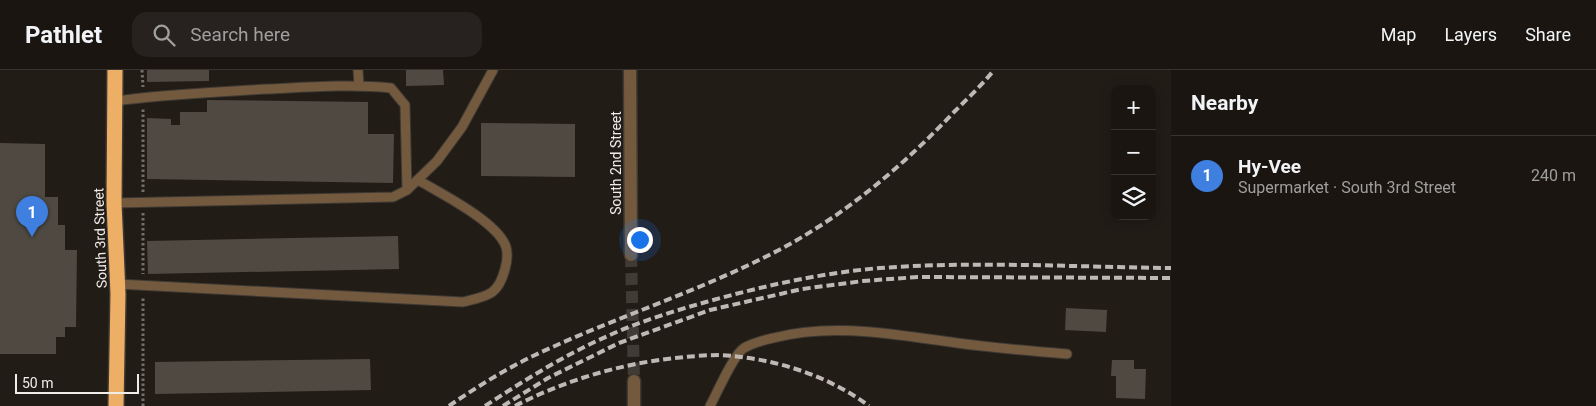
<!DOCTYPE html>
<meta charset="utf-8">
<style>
:root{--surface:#1a1511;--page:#27221f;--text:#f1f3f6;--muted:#9f9f9f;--line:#383431;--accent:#8c9099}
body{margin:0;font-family:Roboto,sans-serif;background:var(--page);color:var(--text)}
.controls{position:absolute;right:15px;top:15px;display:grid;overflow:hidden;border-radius:10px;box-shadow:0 2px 12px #0003}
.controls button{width:45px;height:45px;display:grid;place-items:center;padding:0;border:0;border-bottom:1px solid var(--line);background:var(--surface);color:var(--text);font:25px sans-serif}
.scale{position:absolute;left:15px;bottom:12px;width:124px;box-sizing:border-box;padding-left:5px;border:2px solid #f0ece8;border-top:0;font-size:14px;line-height:18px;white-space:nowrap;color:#f0ece8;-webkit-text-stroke:4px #221c17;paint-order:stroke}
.you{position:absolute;left:639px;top:169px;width:18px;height:18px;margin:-12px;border:4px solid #fff;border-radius:50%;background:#1a73e8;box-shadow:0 0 0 8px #1a73e833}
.badge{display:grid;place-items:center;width:32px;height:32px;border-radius:50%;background:var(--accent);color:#fff;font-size:16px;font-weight:700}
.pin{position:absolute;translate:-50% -41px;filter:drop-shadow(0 1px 2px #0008)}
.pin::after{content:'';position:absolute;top:26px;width:18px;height:15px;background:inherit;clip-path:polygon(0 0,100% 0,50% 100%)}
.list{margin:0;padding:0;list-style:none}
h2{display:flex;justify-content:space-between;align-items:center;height:65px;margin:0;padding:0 20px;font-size:21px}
h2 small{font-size:16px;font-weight:400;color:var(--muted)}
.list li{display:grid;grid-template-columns:32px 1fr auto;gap:15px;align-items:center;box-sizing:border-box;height:80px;padding:0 20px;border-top:1px solid var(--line)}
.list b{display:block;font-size:19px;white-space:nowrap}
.list p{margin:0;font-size:16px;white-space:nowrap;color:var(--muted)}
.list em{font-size:16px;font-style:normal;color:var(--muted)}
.icon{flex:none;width:28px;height:28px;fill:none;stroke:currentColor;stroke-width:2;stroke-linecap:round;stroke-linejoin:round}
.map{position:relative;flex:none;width:1171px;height:336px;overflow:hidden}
header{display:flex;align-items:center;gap:30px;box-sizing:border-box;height:70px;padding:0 25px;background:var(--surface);border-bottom:1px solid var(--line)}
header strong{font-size:24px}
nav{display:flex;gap:28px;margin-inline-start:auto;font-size:18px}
.search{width:350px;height:45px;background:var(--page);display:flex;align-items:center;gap:12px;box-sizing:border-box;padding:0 18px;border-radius:15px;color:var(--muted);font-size:19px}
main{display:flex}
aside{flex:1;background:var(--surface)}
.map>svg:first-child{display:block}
</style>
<header>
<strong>Pathlet</strong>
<div class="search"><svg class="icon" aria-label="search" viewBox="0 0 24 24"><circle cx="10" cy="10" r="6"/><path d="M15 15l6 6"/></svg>Search here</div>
<nav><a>Map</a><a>Layers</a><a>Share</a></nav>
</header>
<main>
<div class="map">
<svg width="1171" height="336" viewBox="0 0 1171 336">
<rect width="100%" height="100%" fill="#221c17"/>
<!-- building -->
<g fill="#4f4942">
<polygon points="147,0 209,0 209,11 147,12"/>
<polygon points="406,0 443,0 444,15 406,16"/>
<polygon points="207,30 368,32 368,64 394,64 393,113 147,109 147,48 171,49 171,55 180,55 180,42 207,42"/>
<polygon points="481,53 575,54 575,107 481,106"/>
<polygon points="0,73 45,74 45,127 58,127 58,155 65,155 65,180 77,180 76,257 65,257 65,267 56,267 56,284 0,284"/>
<polygon points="398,166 399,199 148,204 147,171"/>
<polygon points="1066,238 1107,240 1106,262 1065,260"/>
<polygon points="370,289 371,320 155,324 155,292"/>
<polygon points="1112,290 1134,290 1134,299 1146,299 1145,329 1116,328 1116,306 1111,306"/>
</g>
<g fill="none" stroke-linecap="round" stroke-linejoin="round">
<!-- street-tunnel -->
<polyline stroke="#413b36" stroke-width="12" stroke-dasharray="12 6" stroke-linecap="butt" points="631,185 634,311"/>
<!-- lane casing -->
<g stroke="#3f3934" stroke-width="11">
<g id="lane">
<polyline points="358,0 359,15"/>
<polyline points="407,120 437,91 462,57 493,0"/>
<path d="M114 133 393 127 407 120 405 35 391 18C350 14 310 17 268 19 217 22 166 24 115 31"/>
<path d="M117 214 463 232C487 226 498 226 505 199 507 192 508 184 506 177 498 152 440 123 418 110"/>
<path d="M710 336C717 323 734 284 744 278 753 273 764 270 773 268 834 252 897 265 957 273 994 278 1030 281 1067 284"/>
</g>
</g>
<!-- street casing -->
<g stroke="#3f3934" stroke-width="15">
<g id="street">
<polyline points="630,0 631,185"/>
<polyline points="634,311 634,336"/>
</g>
</g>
<!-- highway casing -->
<g stroke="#3f3934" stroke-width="18">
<polyline id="highway" points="115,0 114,133 118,224 116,336"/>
</g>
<!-- path -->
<g stroke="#746f6b" stroke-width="3" stroke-dasharray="2.5 2.5" stroke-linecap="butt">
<polyline points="142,0 143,17"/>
<polyline points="143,122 143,38"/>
<polyline points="143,143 143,204"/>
<polyline points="143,336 143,226"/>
</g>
<!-- lane -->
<use href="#lane" stroke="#735a3e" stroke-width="9"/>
<!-- street -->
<use href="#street" stroke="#735a3e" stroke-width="12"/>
<!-- highway -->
<use href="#highway" stroke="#edae65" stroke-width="15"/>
<!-- rail -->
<g stroke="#beb9b5" stroke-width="4" stroke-dasharray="8 4" stroke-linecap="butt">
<path d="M449 336C475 318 504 300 533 286 613 248 698 222 777 181 844 146 903 96 955 41 968 28 982 15 994 0"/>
<path d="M485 336C525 310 566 284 610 265 641 251 674 241 706 232 763 216 821 203 880 198 976 191 1075 197 1171 198"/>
<polyline points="503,336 548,308 619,273 710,240 802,219 863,211 918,207 1171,208"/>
<path d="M515 336C567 309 627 292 685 287 696 286 708 285 720 285 772 288 826 304 869 336"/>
</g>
</g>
<g text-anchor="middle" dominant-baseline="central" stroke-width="4" stroke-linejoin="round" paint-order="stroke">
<!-- street labels -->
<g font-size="14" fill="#f0ece8" stroke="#221c17">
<text transform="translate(616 93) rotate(-90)">South 2nd Street</text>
<text transform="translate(100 168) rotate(-92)">South 3rd Street</text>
</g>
</g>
</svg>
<div class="controls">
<button>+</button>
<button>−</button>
<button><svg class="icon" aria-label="layers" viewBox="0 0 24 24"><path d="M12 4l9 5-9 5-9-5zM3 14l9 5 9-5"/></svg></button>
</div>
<div class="scale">50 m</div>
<div class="you"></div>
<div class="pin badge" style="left:32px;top:167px;background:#3f7fe0">1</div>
</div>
<aside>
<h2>Nearby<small></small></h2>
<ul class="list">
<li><span class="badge" style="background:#3f7fe0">1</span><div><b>Hy-Vee</b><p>Supermarket · South 3rd Street</p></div><em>240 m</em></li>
</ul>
</aside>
</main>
